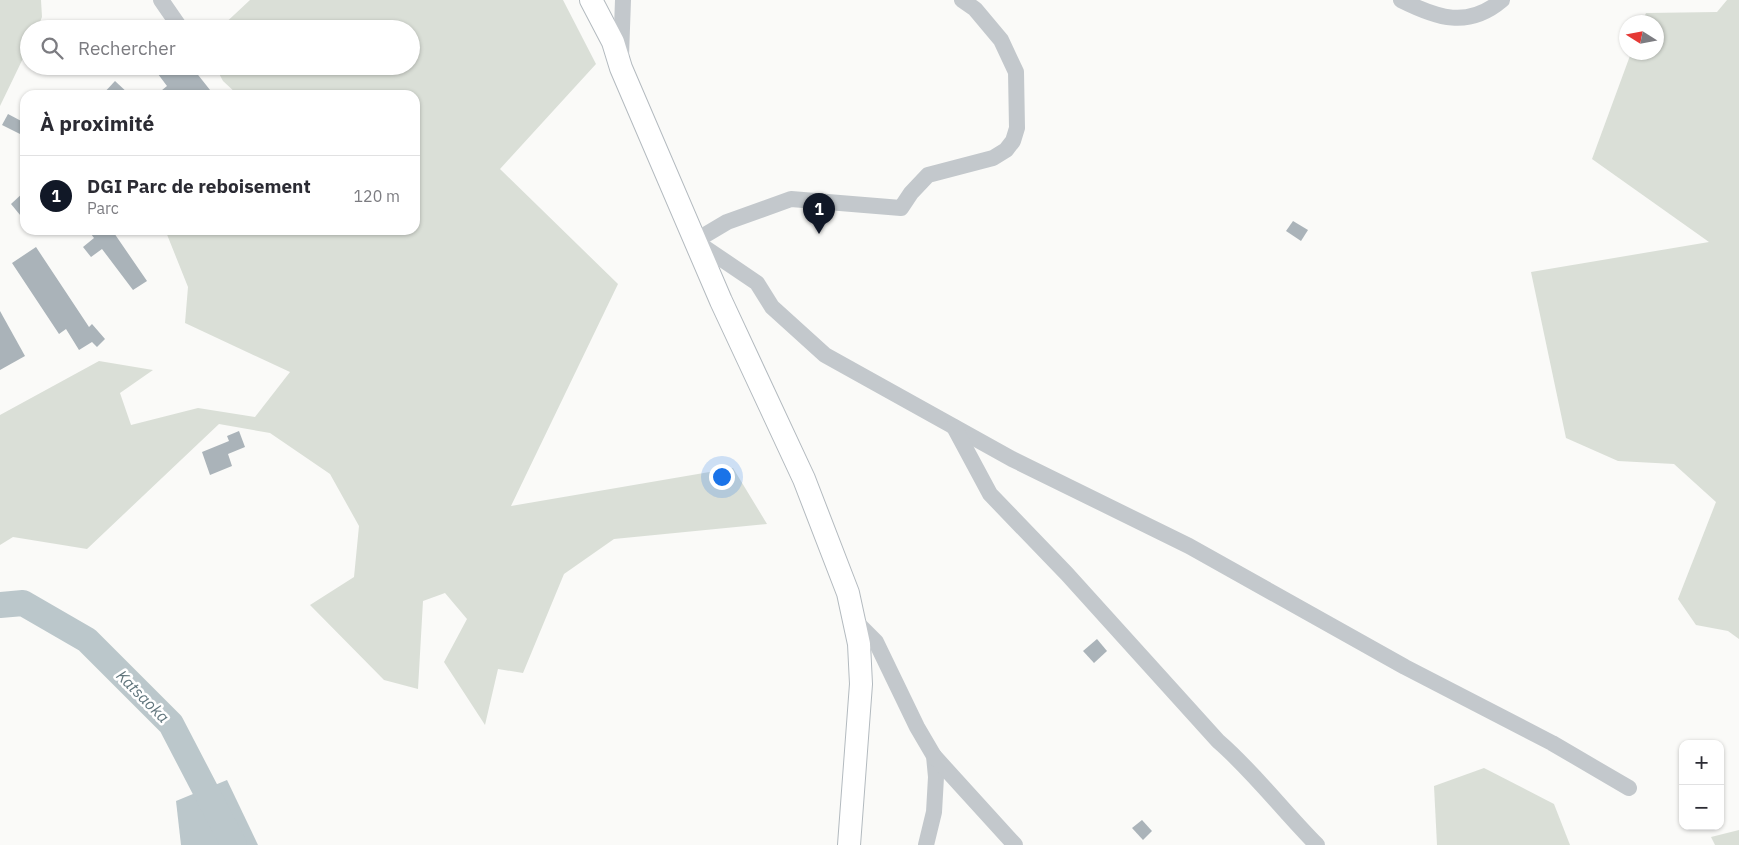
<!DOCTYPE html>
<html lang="fr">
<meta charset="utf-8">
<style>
:root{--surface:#fff;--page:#f2f2f3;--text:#2b2b33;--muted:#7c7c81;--line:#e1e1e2;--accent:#111827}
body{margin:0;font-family:"IBM Plex Sans",sans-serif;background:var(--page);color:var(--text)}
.controls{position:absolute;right:15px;bottom:15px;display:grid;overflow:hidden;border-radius:10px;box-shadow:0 1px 4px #0004}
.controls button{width:45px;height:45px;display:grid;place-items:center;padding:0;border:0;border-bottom:1px solid var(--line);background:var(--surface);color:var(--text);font:25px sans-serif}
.compass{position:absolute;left:1619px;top:15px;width:45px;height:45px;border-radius:50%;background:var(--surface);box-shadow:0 1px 4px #0004;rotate:281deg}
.you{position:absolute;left:721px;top:476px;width:18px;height:18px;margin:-12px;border:4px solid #fff;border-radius:50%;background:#1a73e8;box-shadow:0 0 0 8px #1a73e833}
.badge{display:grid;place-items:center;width:32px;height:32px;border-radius:50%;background:var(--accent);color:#fff;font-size:16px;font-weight:700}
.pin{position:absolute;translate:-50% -41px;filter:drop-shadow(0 1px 2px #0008)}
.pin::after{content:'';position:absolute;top:26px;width:18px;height:15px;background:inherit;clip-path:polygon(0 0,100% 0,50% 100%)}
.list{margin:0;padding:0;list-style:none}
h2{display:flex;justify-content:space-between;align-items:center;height:65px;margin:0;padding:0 20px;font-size:21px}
h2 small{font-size:16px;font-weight:400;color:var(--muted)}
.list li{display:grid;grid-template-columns:32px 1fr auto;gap:15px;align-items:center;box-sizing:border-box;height:80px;padding:0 20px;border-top:1px solid var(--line)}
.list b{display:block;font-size:19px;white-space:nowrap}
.list p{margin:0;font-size:16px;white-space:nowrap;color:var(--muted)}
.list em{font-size:16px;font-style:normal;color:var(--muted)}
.icon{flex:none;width:28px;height:28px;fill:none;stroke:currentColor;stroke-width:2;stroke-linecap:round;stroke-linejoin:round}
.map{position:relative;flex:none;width:1739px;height:845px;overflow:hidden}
.search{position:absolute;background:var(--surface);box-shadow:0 1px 4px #0004;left:20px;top:20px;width:400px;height:55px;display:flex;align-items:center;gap:12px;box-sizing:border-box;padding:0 18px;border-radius:28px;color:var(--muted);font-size:19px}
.panel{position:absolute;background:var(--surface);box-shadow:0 1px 4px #0004;left:20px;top:90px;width:400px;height:145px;border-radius:15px}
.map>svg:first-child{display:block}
</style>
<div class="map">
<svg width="1739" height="845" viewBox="0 0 1739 845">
<rect width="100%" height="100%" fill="#fafaf8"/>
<!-- green -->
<g fill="#dadfd7">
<polygon points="0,0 41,0 42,17 37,29 29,29 29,46 0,106"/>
<polygon points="250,0 563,0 596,64 500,169 618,284 511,506 733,468 767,524 614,539 564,574 523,673 498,669 485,725 444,662 467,619 445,593 423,601 418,689 384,680 310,605 354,577 359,526 330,474 270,433 219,424 87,549 13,537 0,545 0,415 99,361 153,370 120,393 131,425 198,408 255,417 290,372 185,323 188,287 166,232 160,230 415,230 415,95 238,95 223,81 215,66 411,66 411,29 219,29"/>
<polygon points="1727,0 1739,0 1739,639 1728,631 1696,625 1678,599 1716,502 1674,464 1618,461 1566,438 1531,272 1709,242 1592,159 1631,53 1656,52 1656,22 1642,22 1646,13 1717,12"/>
<polygon points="1484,768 1554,804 1570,845 1437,845 1434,786"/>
<polygon points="1739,830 1739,845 1715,845 1711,837"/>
</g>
<!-- water -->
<polygon fill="#bbc7cb" points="227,780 258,845 181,845 176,801"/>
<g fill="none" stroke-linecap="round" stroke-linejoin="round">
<!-- river -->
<polyline stroke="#bbc7cb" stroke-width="26" points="0,605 23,603 87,640 171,724 234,845"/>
</g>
<!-- building -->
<g fill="#aab3b9">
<polygon points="168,66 191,66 214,95 156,95 167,86 158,74"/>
<polygon points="115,81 130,95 102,95"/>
<polygon points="8,114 25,123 20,134 2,125"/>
<polygon points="25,191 25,221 11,204"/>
<polygon points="1293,221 1308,230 1301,241 1286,231"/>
<polygon points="88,230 112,230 147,281 133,290 102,249 91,257 83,247 94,238"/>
<polygon points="36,247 89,327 92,324 105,339 97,347 92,342 79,350 66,329 59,334 12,263"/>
<polygon points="0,311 25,356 0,370"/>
<polygon points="239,431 245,447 228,454 232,466 210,475 202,452 229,441 227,436"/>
<polygon points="1097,639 1107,651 1094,663 1083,651"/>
<polygon points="1142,820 1152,831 1143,840 1132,828"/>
</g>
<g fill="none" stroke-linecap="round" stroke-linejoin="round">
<!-- secondary casing -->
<g stroke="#b3babf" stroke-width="24">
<polyline id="secondary" points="591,0 613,42 621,68 721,301 804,479 848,593 859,644 861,684 849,845"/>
</g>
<!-- street -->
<g stroke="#c3c8cc" stroke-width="16">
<polyline points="161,0 181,29"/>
<polyline points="962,0 975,9 1001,40 1016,72 1017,128 1013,141 1006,150 993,158 928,175 911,193 901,208 791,199 727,222 695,241 757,283 772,307 825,355 1012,459 1189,546 1405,667 1552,743 1629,788"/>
<path d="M1401 0C1437 18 1468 29 1502 0"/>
<polyline points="621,56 623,0"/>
<path d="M954 427 990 494 1067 574 1218 741C1254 772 1283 811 1317 845"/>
<polyline points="856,622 876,642 917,727 934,756 936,777 934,812 926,845"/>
<polyline points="934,756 1015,845"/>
</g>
<!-- secondary -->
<use href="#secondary" stroke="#fff" stroke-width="22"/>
</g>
<g text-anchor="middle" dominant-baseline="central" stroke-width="5" stroke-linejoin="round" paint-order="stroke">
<!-- water labels -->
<g font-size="16" font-style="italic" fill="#60757c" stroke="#fff">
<text transform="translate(143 696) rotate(45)">Katsaoka</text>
</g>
</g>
</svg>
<div class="controls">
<button>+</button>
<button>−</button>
</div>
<svg class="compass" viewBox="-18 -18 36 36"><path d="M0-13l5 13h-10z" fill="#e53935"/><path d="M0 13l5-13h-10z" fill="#7c7c81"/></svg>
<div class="you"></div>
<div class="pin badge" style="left:819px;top:234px">1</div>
<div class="search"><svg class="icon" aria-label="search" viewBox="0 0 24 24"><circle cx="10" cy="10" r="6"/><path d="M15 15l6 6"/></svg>Rechercher</div>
<section class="panel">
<h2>À proximité<small></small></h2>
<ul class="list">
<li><span class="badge">1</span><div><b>DGI Parc de reboisement</b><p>Parc</p></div><em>120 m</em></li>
</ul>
</section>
</div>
